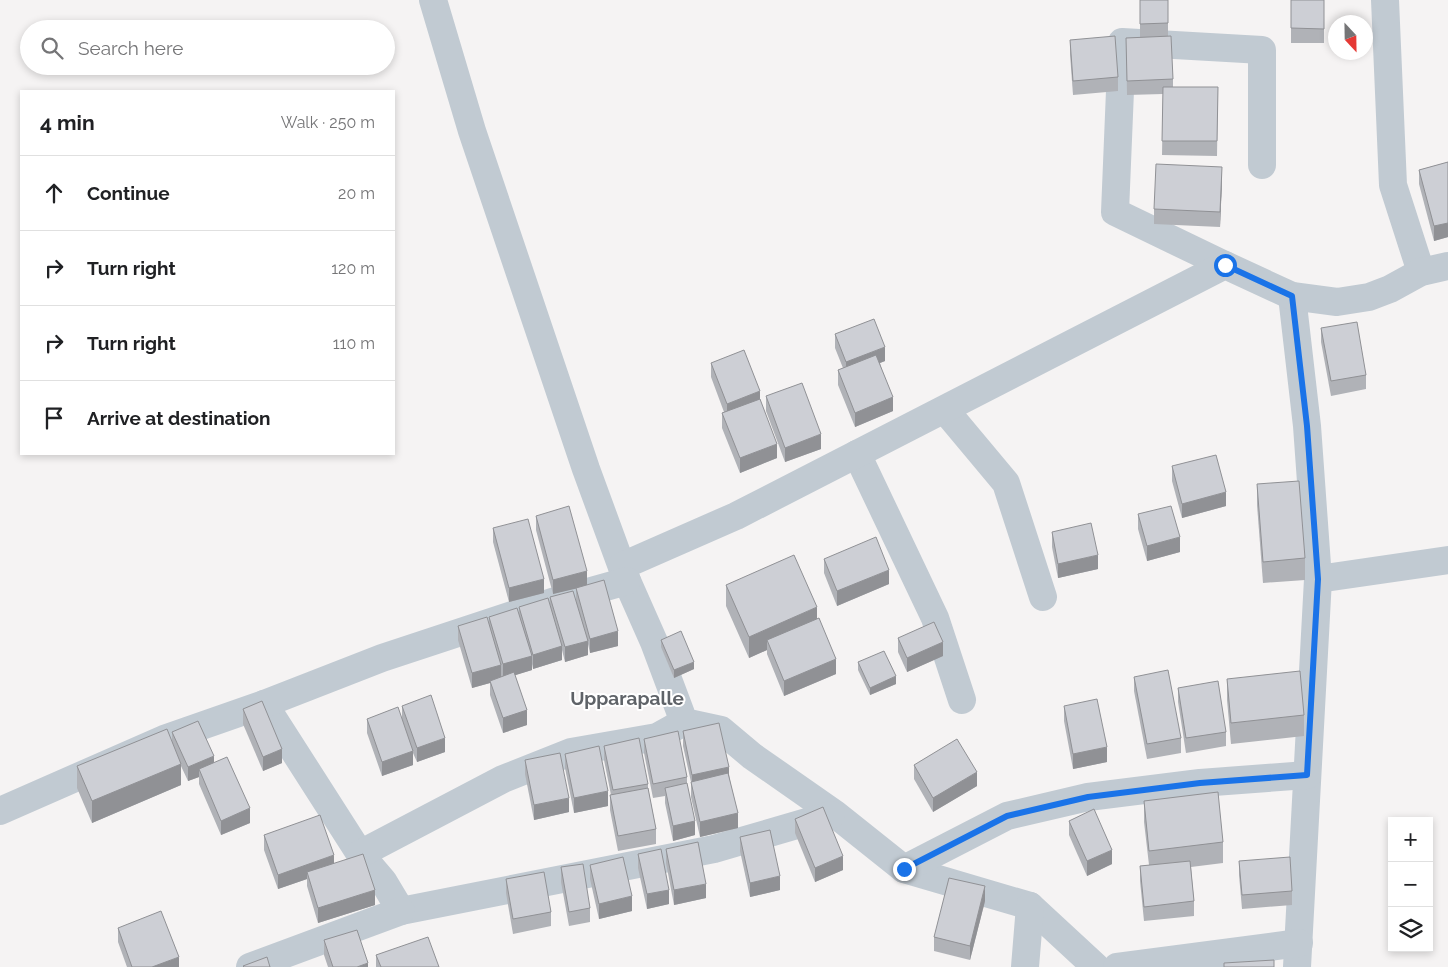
<!DOCTYPE html>
<meta charset="utf-8">
<style>
:root{--surface:#fff;--page:#f2f2f2;--text:#202124;--muted:#757577;--line:#e0e0e0}
body{margin:0;font-family:Raleway,sans-serif;background:var(--page);color:var(--text)}
.controls{position:absolute;right:15px;bottom:15px;display:grid;overflow:hidden;border-radius:0px;box-shadow:0 2px 8px #0003}
.controls button{width:45px;height:45px;display:grid;place-items:center;padding:0;border:0;border-bottom:1px solid var(--line);background:var(--surface);color:var(--text);font:25px sans-serif}
.compass{position:absolute;left:1328px;top:15px;width:45px;height:45px;border-radius:50%;background:var(--surface);box-shadow:0 2px 8px #0003;rotate:158deg}
.stop{position:absolute;width:15px;height:15px;margin:-11px;border:4px solid #1a73e8;border-radius:50%;background:#fff}
.stop.end{background:#1a73e8;border-color:#fff;box-shadow:0 1px 5px #0008}
.list{margin:0;padding:0;list-style:none}
h2{display:flex;justify-content:space-between;align-items:center;height:65px;margin:0;padding:0 20px;font-size:21px}
h2 small{font-size:16px;font-weight:400;color:var(--muted)}
.list li{display:grid;grid-template-columns:32px 1fr auto;gap:15px;align-items:center;box-sizing:border-box;height:75px;padding:0 20px;border-top:1px solid var(--line)}
.list b{display:block;font-size:19px;white-space:nowrap}
.list em{font-size:16px;font-style:normal;color:var(--muted)}
.icon{flex:none;width:28px;height:28px;fill:none;stroke:currentColor;stroke-width:2;stroke-linecap:round;stroke-linejoin:round}
.map{position:relative;flex:none;width:1448px;height:967px;overflow:hidden}
.search{position:absolute;background:var(--surface);box-shadow:0 2px 8px #0003;left:20px;top:20px;width:375px;height:55px;display:flex;align-items:center;gap:12px;box-sizing:border-box;padding:0 18px;border-radius:28px;color:var(--muted);font-size:19px}
.panel{position:absolute;background:var(--surface);box-shadow:0 2px 8px #0003;left:20px;top:90px;width:375px;height:365px;border-radius:0px}
.map>svg:first-child{display:block}
</style>
<div class="map">
<svg width="1448" height="967" viewBox="0 0 1448 967">
<rect width="100%" height="100%" fill="#f5f3f3"/>
<g fill="none" stroke-linecap="round" stroke-linejoin="round">
<!-- minor -->
<g stroke="#c1cad2" stroke-width="28">
<polyline points="433,0 472,131 586,469 627,581 654,642 684,722 721,730 752,756 835,814 904,869 1030,906 1096,967"/>
<polyline points="1385,0 1393,185 1421,272"/>
<polyline points="1225,265 1115,212 1122,42 1262,50 1262,165"/>
<polyline points="1292,296 1307,426 1318,579 1297,967"/>
<polyline points="945,410 1006,483 1043,597"/>
<polyline points="857,454 935,618 962,700"/>
<polyline points="622,566 736,516 1225,265 1292,296 1337,302 1369,297 1390,289 1421,272 1448,266"/>
<polyline points="1318,579 1448,560"/>
<polyline points="264,704 360,854 383,881 401,911 714,849 831,815"/>
<polyline points="0,811 164,739 264,704 382,658 552,602 627,581"/>
<polyline points="360,854 503,779 571,752 657,737 684,722"/>
<polyline points="904,869 1007,816 1088,797 1200,783 1307,775"/>
<polyline points="250,967 401,911"/>
<polyline points="1025,967 1030,906"/>
<polyline points="1117,967 1299,943"/>
</g>
</g>
<!-- wall -->
<g fill="#b0b2b7">
<polygon points="1140,0 1168,0 1168,36 1173,79 1173,87 1218,87 1217,156 1162,155 1163,94 1127,95 1126,38 1140,37"/>
<rect x="1291" y="0" width="33" height="43"/>
<polygon points="1070,40 1118,77 1118,91 1073,95 1070,54"/>
<polygon points="1448,162 1448,237 1434,241 1419,184 1419,170"/>
<polygon points="1222,181 1220,227 1154,224 1154,209"/>
<polygon points="1321,328 1366,375 1366,389 1331,396 1321,342"/>
<polygon points="835,334 885,361 880,363 893,411 855,427 838,385 838,370 843,368 835,348"/>
<polygon points="711,363 760,399 777,458 740,473 722,428 722,413 724,412 711,377"/>
<polygon points="766,396 821,449 785,462 766,411"/>
<polygon points="1172,466 1226,506 1182,518 1172,481"/>
<polygon points="1257,484 1305,558 1305,580 1263,583 1257,505"/>
<polygon points="1138,514 1180,552 1147,561 1138,529"/>
<polygon points="536,516 587,585 618,646 590,653 588,644 588,655 565,662 562,650 562,660 533,669 532,664 532,670 515,675 527,725 503,733 490,695 490,683 472,688 458,640 458,626 489,622 489,617 519,614 519,607 550,607 550,597 576,602 576,588 553,594 536,530"/>
<polygon points="493,528 544,593 509,602 493,542"/>
<polygon points="1052,532 1098,569 1058,578 1052,547"/>
<polygon points="824,559 889,584 837,606 824,573"/>
<polygon points="726,585 817,619 836,674 784,696 767,654 767,650 749,658 726,606"/>
<polygon points="898,638 943,656 907,672 898,652"/>
<polygon points="661,640 694,669 674,678 661,647"/>
<polygon points="858,662 896,684 870,695 858,670"/>
<polygon points="1134,677 1181,738 1181,753 1147,759 1134,691"/>
<polygon points="1227,679 1304,715 1304,736 1231,744 1227,700"/>
<polygon points="1178,688 1226,732 1226,746 1186,753 1178,702"/>
<polygon points="402,706 445,752 417,762 413,753 413,765 382,776 367,733 367,719 402,718"/>
<polygon points="1064,706 1107,762 1073,769 1064,721"/>
<polygon points="243,709 282,763 263,771 243,724"/>
<polygon points="683,731 729,774 738,828 700,837 691,797 691,782 683,746"/>
<polygon points="172,732 214,763 250,823 221,835 199,784 199,777 188,781 181,766 181,785 92,823 77,788 77,766 172,743"/>
<polygon points="644,739 687,777 687,785 695,835 673,841 665,803 665,796 653,798 644,753"/>
<polygon points="604,746 648,784 648,788 656,829 656,844 618,851 610,810 610,795 611,795 604,760"/>
<polygon points="565,754 608,806 574,813 565,768"/>
<polygon points="525,760 569,812 534,820 525,774"/>
<polygon points="914,765 977,786 933,812 914,779"/>
<polygon points="1144,801 1223,842 1223,863 1191,867 1194,901 1194,916 1144,921 1140,881 1140,866 1149,865 1144,822"/>
<polygon points="795,819 843,870 815,882 795,833"/>
<polygon points="1069,821 1112,864 1087,876 1069,835"/>
<polygon points="264,835 334,863 375,905 318,923 307,886 307,879 278,889 264,850"/>
<polygon points="740,837 780,890 750,897 740,851"/>
<polygon points="666,849 706,898 674,905 666,863"/>
<polygon points="638,854 669,904 647,909 638,868"/>
<polygon points="1239,861 1292,891 1292,905 1242,909 1239,875"/>
<polygon points="590,865 632,911 599,919 590,879"/>
<polygon points="561,867 590,908 590,922 569,926 561,882"/>
<polygon points="506,879 551,912 551,926 513,934 506,893"/>
<polygon points="985,901 970,960 934,951 934,937"/>
<polygon points="118,928 179,967 127,967 118,942"/>
<polygon points="324,940 368,967 328,967 324,955"/>
<polygon points="376,955 439,967 376,967"/>
</g>
<!-- shaded-wall -->
<g fill="#909195">
<polygon points="1222,167 1222,181 1220,227 1220,212"/>
<polygon points="1448,223 1448,237 1434,241 1434,226"/>
<polygon points="885,347 885,361 846,376 846,362"/>
<polygon points="760,391 760,406 727,419 727,404"/>
<polygon points="893,397 893,411 855,427 855,413"/>
<polygon points="821,434 821,449 785,462 785,448"/>
<polygon points="777,444 777,458 740,473 740,458"/>
<polygon points="1226,492 1226,506 1182,518 1182,504"/>
<polygon points="1180,537 1180,552 1147,561 1147,546"/>
<polygon points="1098,555 1098,569 1058,578 1058,564"/>
<polygon points="889,570 889,584 837,606 837,591"/>
<polygon points="587,571 587,586 553,594 553,580"/>
<polygon points="544,579 544,593 509,602 509,588"/>
<polygon points="817,607 817,628 767,640 767,650 749,658 749,637"/>
<polygon points="618,631 618,646 590,653 590,639"/>
<polygon points="588,641 588,655 565,662 565,647"/>
<polygon points="943,642 943,656 907,672 907,658"/>
<polygon points="562,646 562,660 533,669 533,655"/>
<polygon points="532,656 532,670 503,679 503,664"/>
<polygon points="836,659 836,674 784,696 784,681"/>
<polygon points="694,662 694,669 674,678 674,670"/>
<polygon points="501,665 501,679 490,681 490,683 472,688 472,673"/>
<polygon points="896,676 896,684 870,695 870,688"/>
<polygon points="527,710 527,725 503,733 503,718"/>
<polygon points="445,738 445,752 417,762 417,748"/>
<polygon points="1107,747 1107,762 1073,769 1073,754"/>
<polygon points="282,749 282,763 263,771 263,757"/>
<polygon points="413,751 413,765 382,776 382,762"/>
<polygon points="214,756 214,770 199,769 199,777 188,781 188,767"/>
<polygon points="181,764 181,785 92,823 92,801"/>
<polygon points="729,767 729,782 692,789 692,775"/>
<polygon points="977,772 977,786 933,812 933,798"/>
<polygon points="608,791 608,806 574,813 574,798"/>
<polygon points="569,798 569,812 534,820 534,805"/>
<polygon points="250,808 250,823 221,835 221,821"/>
<polygon points="738,813 738,828 700,837 700,822"/>
<polygon points="695,821 695,835 673,841 673,826"/>
<polygon points="1112,850 1112,864 1087,876 1087,861"/>
<polygon points="334,855 334,869 307,872 307,879 278,889 278,875"/>
<polygon points="843,856 843,870 815,882 815,868"/>
<polygon points="780,876 780,890 750,897 750,883"/>
<polygon points="706,884 706,898 674,905 674,890"/>
<polygon points="985,886 985,901 970,960 970,946"/>
<polygon points="375,890 375,905 318,923 318,908"/>
<polygon points="669,890 669,904 647,909 647,894"/>
<polygon points="632,896 632,911 599,919 599,904"/>
<polygon points="179,957 179,967 152,967"/>
<polygon points="368,963 368,967 357,967"/>
</g>
<!-- building -->
<g fill="#cdcfd5" stroke="#909195">
<polygon points="1140,0 1168,0 1168,23 1140,24"/>
<polygon points="1291,0 1324,0 1324,29 1291,28"/>
<polygon points="1115,36 1118,77 1073,81 1070,40"/>
<polygon points="1171,36 1173,79 1127,81 1126,38"/>
<polygon points="1163,87 1218,87 1217,141 1162,141"/>
<polygon points="1448,162 1448,223 1434,226 1419,170"/>
<polygon points="1156,164 1222,167 1220,212 1154,209"/>
<polygon points="874,319 885,347 846,362 835,334"/>
<polygon points="1357,322 1366,375 1331,381 1321,328"/>
<polygon points="744,350 760,391 727,404 711,363"/>
<polygon points="876,355 893,397 855,413 838,370"/>
<polygon points="802,383 821,434 785,448 766,396"/>
<polygon points="760,399 777,444 740,458 722,413"/>
<polygon points="1216,455 1226,492 1182,504 1172,466"/>
<polygon points="1299,481 1305,558 1263,562 1257,484"/>
<polygon points="569,506 587,571 553,580 536,516"/>
<polygon points="1171,506 1180,537 1147,546 1138,514"/>
<polygon points="528,519 544,579 509,588 493,528"/>
<polygon points="1091,523 1098,555 1058,564 1052,532"/>
<polygon points="876,537 889,570 837,591 824,559"/>
<polygon points="794,555 817,607 749,637 726,585"/>
<polygon points="604,580 618,631 590,639 576,588"/>
<polygon points="573,591 588,641 565,647 550,597"/>
<polygon points="548,598 562,646 533,655 519,607"/>
<polygon points="517,608 532,656 503,664 489,617"/>
<polygon points="487,617 501,665 472,673 458,626"/>
<polygon points="819,618 836,659 784,681 767,640"/>
<polygon points="934,622 943,642 907,658 898,638"/>
<polygon points="681,631 694,662 674,670 661,640"/>
<polygon points="884,651 896,676 870,688 858,662"/>
<polygon points="1168,670 1181,738 1147,744 1134,677"/>
<polygon points="1300,671 1304,715 1231,723 1227,679"/>
<polygon points="514,672 527,710 503,718 490,681"/>
<polygon points="1218,681 1226,732 1186,738 1178,688"/>
<polygon points="431,695 445,738 417,748 402,706"/>
<polygon points="1097,699 1107,747 1073,754 1064,706"/>
<polygon points="262,701 282,749 263,757 243,709"/>
<polygon points="398,707 413,751 382,762 367,719"/>
<polygon points="198,721 214,756 188,767 172,732"/>
<polygon points="719,723 729,767 692,775 683,731"/>
<polygon points="167,729 181,764 92,801 77,766"/>
<polygon points="678,731 687,777 653,784 644,739"/>
<polygon points="639,738 648,784 613,790 604,746"/>
<polygon points="957,739 977,772 933,798 914,765"/>
<polygon points="599,746 608,791 574,798 565,754"/>
<polygon points="560,753 569,798 534,805 525,760"/>
<polygon points="227,757 250,808 221,821 199,769"/>
<polygon points="728,773 738,813 700,822 691,782"/>
<polygon points="687,783 695,821 673,826 665,788"/>
<polygon points="648,788 656,829 618,836 610,795"/>
<polygon points="1218,792 1223,842 1149,851 1144,801"/>
<polygon points="823,807 843,856 815,868 795,819"/>
<polygon points="1094,809 1112,850 1087,861 1069,821"/>
<polygon points="320,815 334,855 278,875 264,835"/>
<polygon points="770,830 780,876 750,883 740,837"/>
<polygon points="698,842 706,884 674,890 666,849"/>
<polygon points="661,849 669,890 647,894 638,854"/>
<polygon points="363,854 375,890 318,908 307,872"/>
<polygon points="623,857 632,896 599,904 590,865"/>
<polygon points="1290,857 1292,891 1242,895 1239,861"/>
<polygon points="1190,861 1194,901 1144,907 1140,866"/>
<polygon points="583,864 590,908 569,912 561,867"/>
<polygon points="544,872 551,912 513,919 506,879"/>
<polygon points="949,878 985,886 970,946 934,937"/>
<polygon points="161,911 179,957 152,967 132,967 118,928"/>
<polygon points="357,930 368,963 357,967 333,967 324,940"/>
<polygon points="428,937 439,967 381,967 376,955"/>
<polygon points="267,957 270,967 244,967 243,966"/>
<polygon points="1274,960 1274,967 1224,967 1224,963"/>
</g>
<g fill="none" stroke-linecap="round" stroke-linejoin="round">
<!-- route -->
<polyline stroke="#1a73e8" stroke-width="6" points="904,869 1007,816 1088,797 1200,783 1307,775 1318,579 1307,426 1292,296 1225,265"/>
</g>
<g text-anchor="middle" dominant-baseline="central" stroke-width="4" stroke-linejoin="round" paint-order="stroke">
<!-- quarter labels -->
<g font-size="19" font-weight="bold" fill="#5f6368" stroke="#fff">
<text x="627" y="698">Upparapalle</text>
</g>
</g>
</svg>
<div class="controls">
<button>+</button>
<button>−</button>
<button><svg class="icon" aria-label="layers" viewBox="0 0 24 24"><path d="M12 4l9 5-9 5-9-5zM3 14l9 5 9-5"/></svg></button>
</div>
<svg class="compass" viewBox="-18 -18 36 36"><path d="M0-13l5 13h-10z" fill="#e53935"/><path d="M0 13l5-13h-10z" fill="#757577"/></svg>
<div class="stop" style="left:1225px;top:265px"></div>
<div class="stop end" style="left:904px;top:869px"></div>
<div class="search"><svg class="icon" aria-label="search" viewBox="0 0 24 24"><circle cx="10" cy="10" r="6"/><path d="M15 15l6 6"/></svg>Search here</div>
<section class="panel">
<h2>4 min<small>Walk · 250 m</small></h2>
<ul class="list">
<li><svg class="icon" aria-label="ahead" viewBox="0 0 24 24"><path d="M12 20V5M6 11l6-6 6 6"/></svg><div><b>Continue</b></div><em>20 m</em></li>
<li><svg class="icon" aria-label="right" viewBox="0 0 24 24"><path d="M7 20v-9h11M14 6l5 5-5 5"/></svg><div><b>Turn right</b></div><em>120 m</em></li>
<li><svg class="icon" aria-label="right" viewBox="0 0 24 24"><path d="M7 20v-9h11M14 6l5 5-5 5"/></svg><div><b>Turn right</b></div><em>110 m</em></li>
<li><svg class="icon" aria-label="arrive" viewBox="0 0 24 24"><path d="M6 21V4h12l-3 4 3 4H6"/></svg><div><b>Arrive at destination</b></div></li>
</ul>
</section>
</div>
